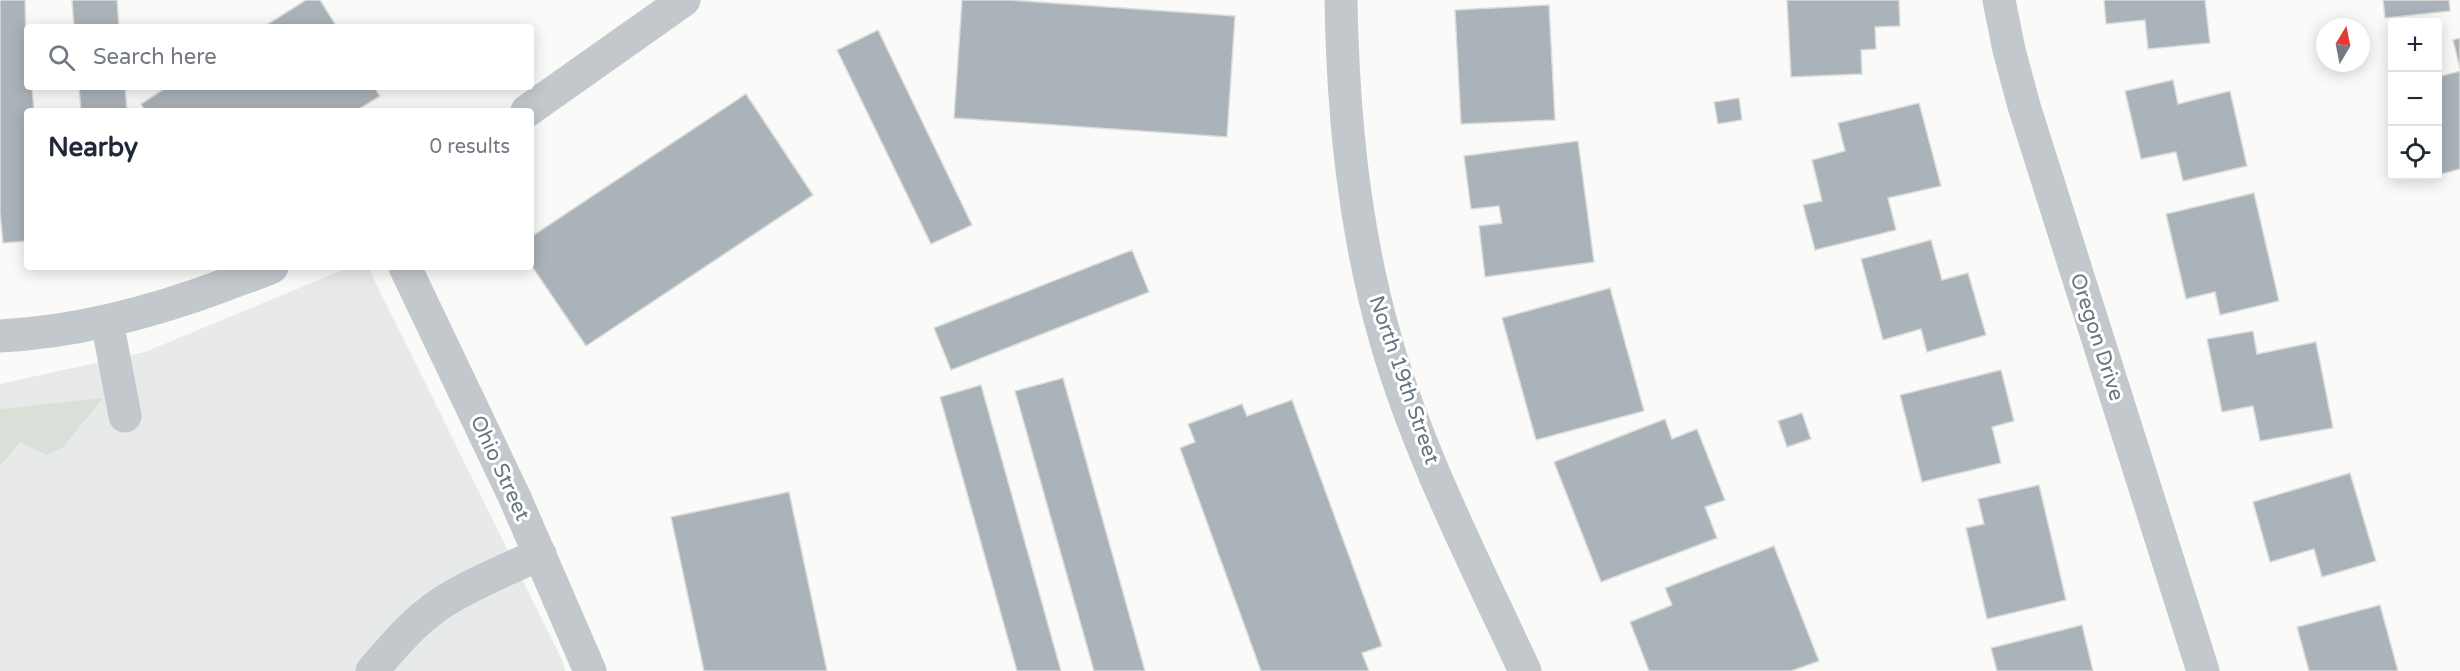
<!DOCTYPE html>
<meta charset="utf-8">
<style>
:root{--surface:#fff;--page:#f6f6f7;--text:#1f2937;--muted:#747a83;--line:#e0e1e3}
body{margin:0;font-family:"Varela Round",sans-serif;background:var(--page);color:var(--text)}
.controls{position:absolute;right:18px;top:18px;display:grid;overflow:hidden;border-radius:6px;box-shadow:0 3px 15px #0003}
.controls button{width:54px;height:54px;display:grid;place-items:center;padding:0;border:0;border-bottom:2px solid var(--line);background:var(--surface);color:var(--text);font:30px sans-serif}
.compass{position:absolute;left:2316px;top:18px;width:54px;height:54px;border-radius:50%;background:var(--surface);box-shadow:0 3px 15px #0003;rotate:10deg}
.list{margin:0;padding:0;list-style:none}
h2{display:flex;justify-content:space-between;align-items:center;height:78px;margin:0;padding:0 24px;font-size:26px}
h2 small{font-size:20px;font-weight:400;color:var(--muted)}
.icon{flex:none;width:33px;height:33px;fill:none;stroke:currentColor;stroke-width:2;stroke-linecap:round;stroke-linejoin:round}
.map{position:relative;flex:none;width:2460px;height:671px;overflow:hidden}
.search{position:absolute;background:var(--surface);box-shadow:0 3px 15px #0003;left:24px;top:24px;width:510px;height:66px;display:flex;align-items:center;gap:15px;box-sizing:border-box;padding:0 21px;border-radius:6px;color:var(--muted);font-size:22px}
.panel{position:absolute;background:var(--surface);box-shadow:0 3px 15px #0003;left:24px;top:108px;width:510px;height:162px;border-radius:6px}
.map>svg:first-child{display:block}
</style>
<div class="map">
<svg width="2460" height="671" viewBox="0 0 2460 671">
<rect width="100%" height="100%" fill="#fafaf8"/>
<!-- built -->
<polygon fill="#e8e9e9" points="350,267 368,267 563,662 565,671 0,671 0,384 145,352"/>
<!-- green -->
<polygon fill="#dadfd7" points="103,398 62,448 47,455 20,442 0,466 0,409"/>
<!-- building -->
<g fill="#aab3b9" stroke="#dcdcda" stroke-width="1.5">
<polygon points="0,0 25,0 27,87 32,87 34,111 27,111 27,241 3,243 0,212"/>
<polygon points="72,0 117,0 119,27 74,27"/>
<polygon points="306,0 320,0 337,27 263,27"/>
<polygon points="962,0 1010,0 1235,16 1227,137 954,118"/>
<polygon points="1787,0 1899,0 1900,26 1875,27 1876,49 1861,50 1862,74 1791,77"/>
<polygon points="2104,0 2205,0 2210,43 2148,49 2145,20 2106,24"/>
<polygon points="2383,0 2449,0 2450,11 2385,18"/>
<polygon points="1549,5 1555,120 1461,124 1455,10"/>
<polygon points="878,30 972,225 931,244 837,50"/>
<polygon points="2460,38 2460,69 2453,40"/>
<polygon points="2460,71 2460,169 2438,175 2438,77"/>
<polygon points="2173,80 2178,104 2230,91 2247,166 2183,181 2176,152 2141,159 2125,91"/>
<polygon points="79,87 125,87 127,111 81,111"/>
<polygon points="167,87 374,87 380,96 356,111 145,111 141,104"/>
<polygon points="746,94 813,195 586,346 531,265 531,237"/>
<polygon points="1739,98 1742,120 1718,124 1714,102"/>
<polygon points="1919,103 1941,186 1888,198 1896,230 1815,250 1803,205 1822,201 1812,160 1845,151 1838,123"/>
<polygon points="1578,141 1594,262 1485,277 1479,226 1502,223 1499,206 1471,209 1464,156"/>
<polygon points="2254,193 2279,301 2220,315 2215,292 2186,299 2166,214"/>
<polygon points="1931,240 1942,280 1968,273 1986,335 1927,352 1921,329 1883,340 1861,259"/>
<polygon points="1132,250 1149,292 951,370 934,328"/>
<polygon points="1610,288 1644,411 1536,440 1502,318"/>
<polygon points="2253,331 2257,354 2316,342 2333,428 2260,441 2253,406 2222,412 2207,339"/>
<polygon points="2001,370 2014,421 1992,427 2001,463 1922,482 1900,395"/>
<polygon points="1063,378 1145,671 1094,671 1015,391"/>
<polygon points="981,385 1061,671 1017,671 940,397"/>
<polygon points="1292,400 1382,646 1362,653 1369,671 1261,671 1180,448 1195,442 1188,424 1242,404 1247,416"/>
<polygon points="1802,413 1811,439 1787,447 1778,421"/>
<polygon points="1665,419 1672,439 1697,429 1725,500 1705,507 1717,538 1601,582 1554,462"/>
<polygon points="2350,473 2376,561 2322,577 2314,549 2270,562 2253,502"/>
<polygon points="2039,485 2066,600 1987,619 1966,528 1984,524 1978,499"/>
<polygon points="789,492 827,671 704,671 671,517"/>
<polygon points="1774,546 1819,661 1791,671 1649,671 1630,622 1672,605 1665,588"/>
<polygon points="2380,605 2398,671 2309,671 2297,627"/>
<polygon points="2082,625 2093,671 1997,671 1991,648"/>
</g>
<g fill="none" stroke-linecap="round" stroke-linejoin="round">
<!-- minor -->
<g stroke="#c3c8cc" stroke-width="33">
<path d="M1341 0C1343 116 1354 229 1386 341 1419 455 1475 563 1525 671"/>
<polyline points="1999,0 2009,50 2024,106 2203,671"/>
<polyline points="527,111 684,0"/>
<polyline points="405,267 515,498 590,671"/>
<polyline points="107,321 125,416"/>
<path d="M0 336C77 332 153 312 225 285 240 279 257 274 272 267"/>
<path d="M372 671C396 643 420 614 453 596 480 580 511 568 540 554"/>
</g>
</g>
<g text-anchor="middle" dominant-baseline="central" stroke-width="6" stroke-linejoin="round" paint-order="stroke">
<!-- street labels -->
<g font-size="21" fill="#657683" stroke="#fff">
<text transform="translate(2097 337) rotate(72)">Oregon Drive</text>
<text transform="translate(1404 380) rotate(71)">North 19th Street</text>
<text transform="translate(500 468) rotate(65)">Ohio Street</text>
</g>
</g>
</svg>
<div class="controls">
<button>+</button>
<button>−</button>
<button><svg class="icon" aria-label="locate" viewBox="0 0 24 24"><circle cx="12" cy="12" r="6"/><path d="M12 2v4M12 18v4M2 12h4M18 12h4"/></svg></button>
</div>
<svg class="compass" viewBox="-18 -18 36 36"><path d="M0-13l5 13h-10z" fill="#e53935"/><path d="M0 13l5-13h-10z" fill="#747a83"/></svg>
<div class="search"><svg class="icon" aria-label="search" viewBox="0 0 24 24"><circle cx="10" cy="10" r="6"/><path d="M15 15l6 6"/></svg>Search here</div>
<section class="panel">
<h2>Nearby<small>0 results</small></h2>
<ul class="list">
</ul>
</section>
</div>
